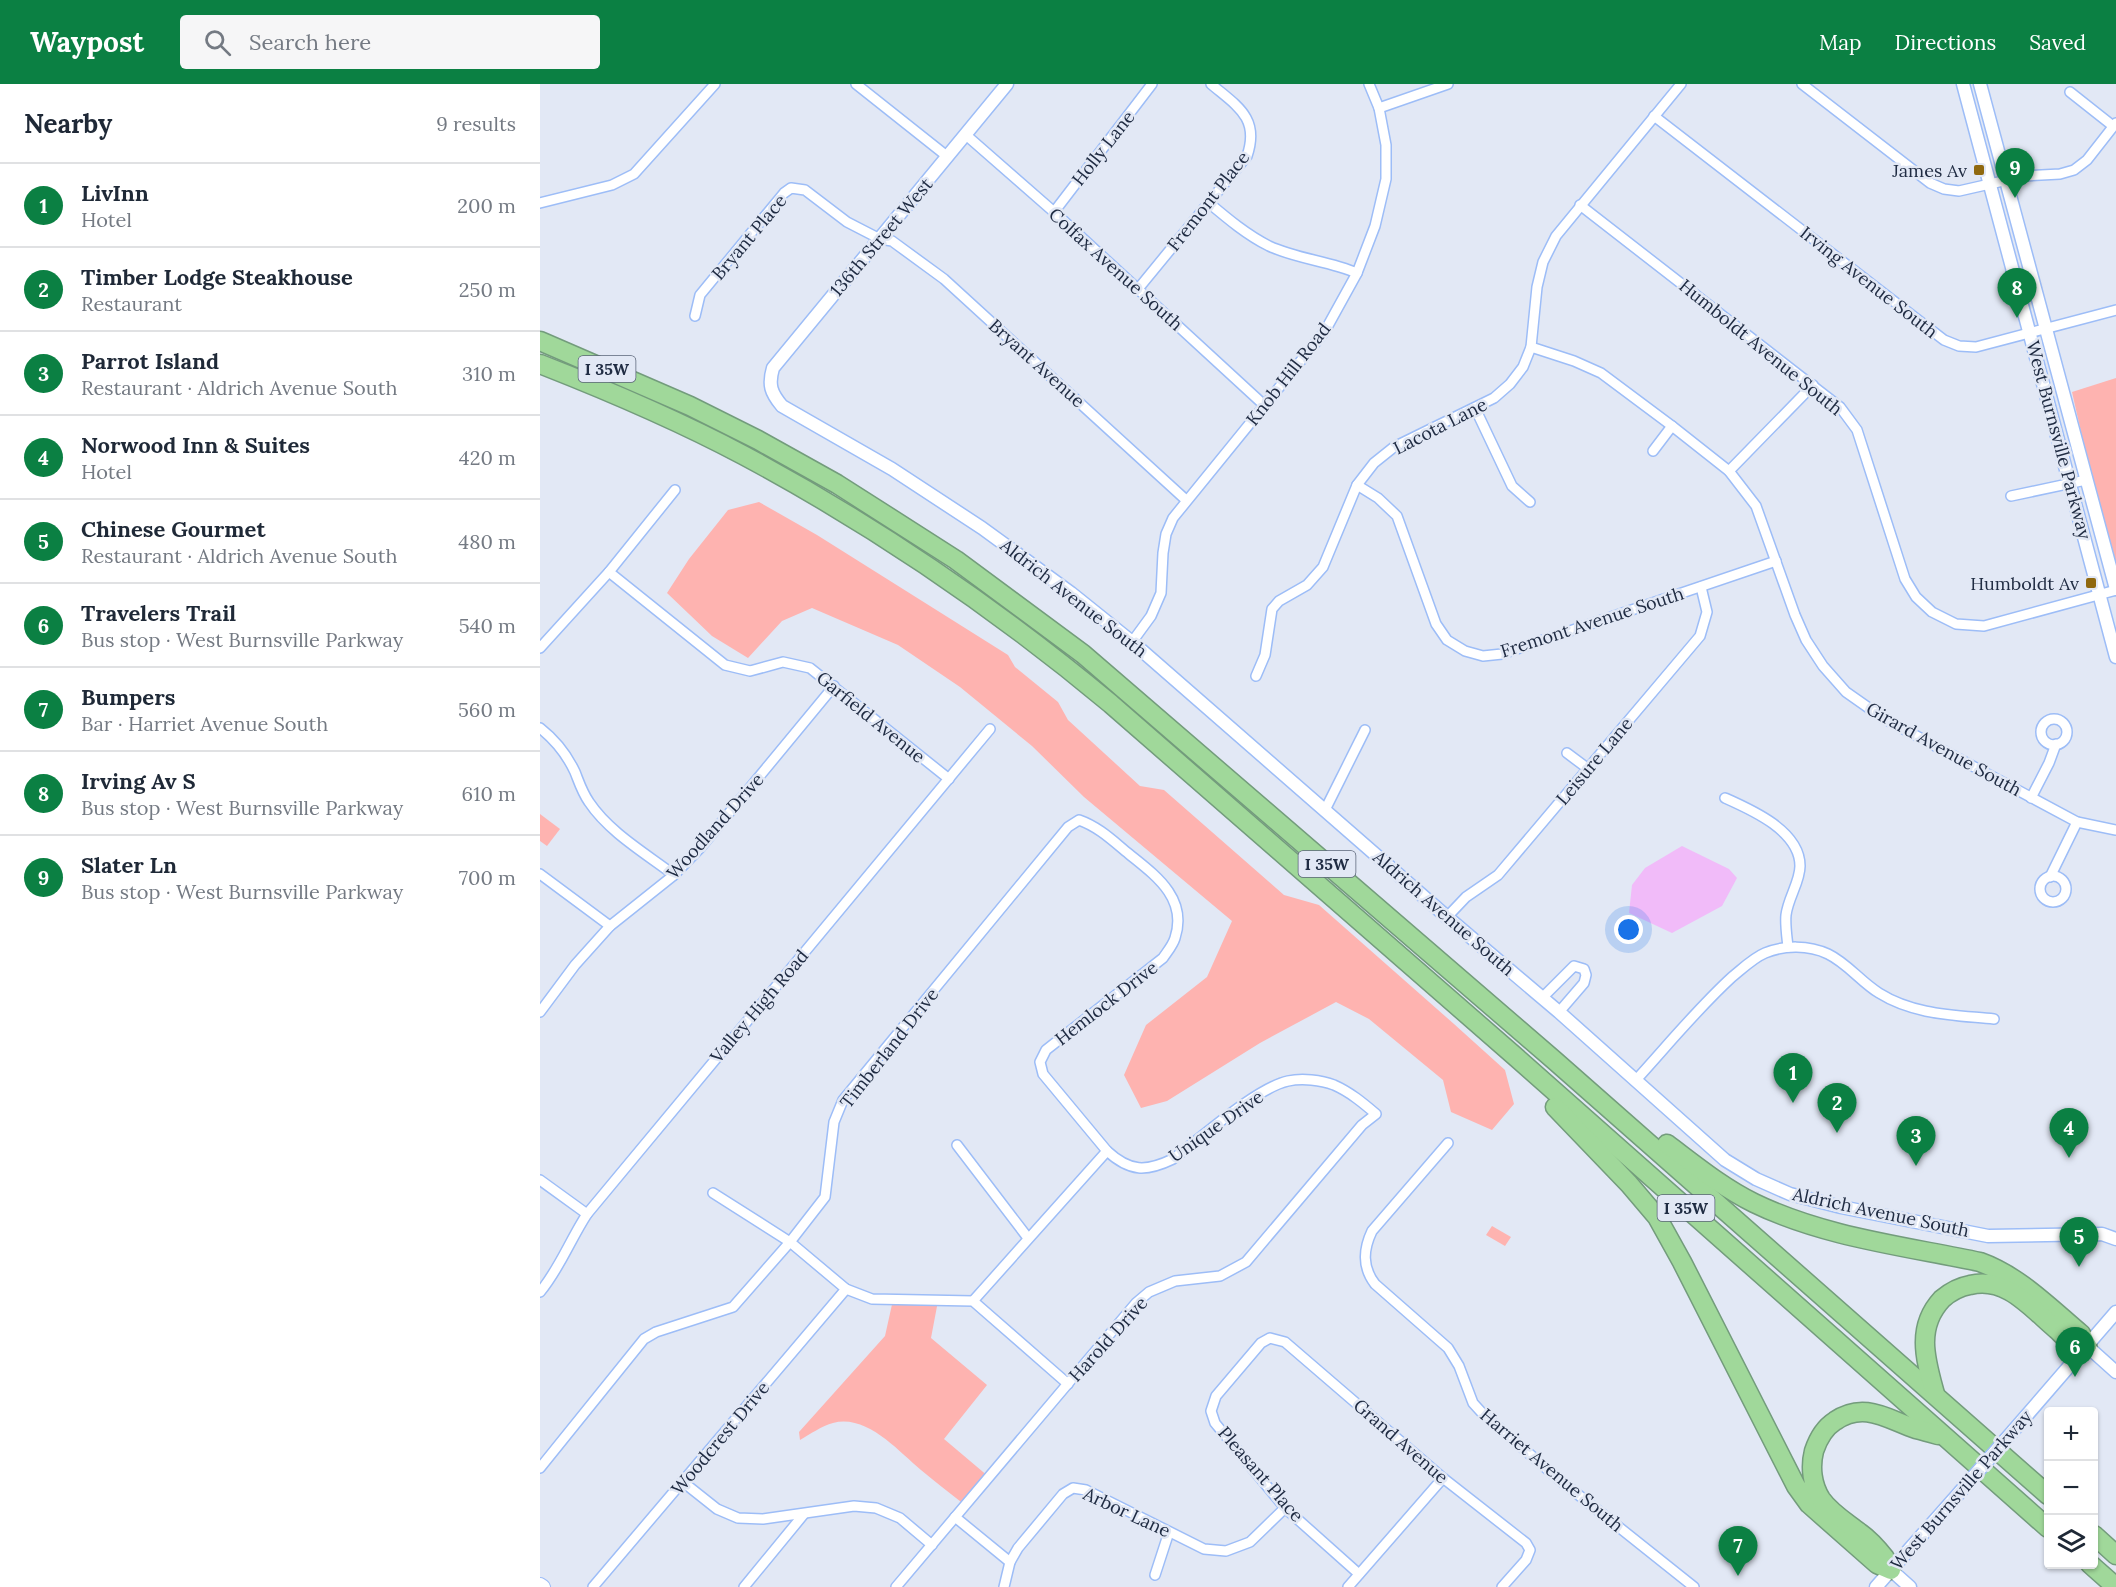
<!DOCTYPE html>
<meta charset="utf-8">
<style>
:root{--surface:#fff;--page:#f6f6f7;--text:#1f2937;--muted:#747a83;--line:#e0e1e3;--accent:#0b8043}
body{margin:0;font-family:Lora,serif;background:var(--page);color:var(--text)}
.controls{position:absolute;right:18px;bottom:18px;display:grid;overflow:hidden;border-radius:6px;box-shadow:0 2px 4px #0004}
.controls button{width:54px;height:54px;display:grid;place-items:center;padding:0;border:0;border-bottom:2px solid var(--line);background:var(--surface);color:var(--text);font:30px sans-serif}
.you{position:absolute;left:1089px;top:846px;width:21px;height:21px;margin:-15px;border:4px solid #fff;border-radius:50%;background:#1a73e8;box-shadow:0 0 0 9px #1a73e833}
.badge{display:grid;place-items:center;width:39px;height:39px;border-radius:50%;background:var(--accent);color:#fff;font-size:20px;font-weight:700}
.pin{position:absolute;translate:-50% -50px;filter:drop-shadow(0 2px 3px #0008)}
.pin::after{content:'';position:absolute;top:32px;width:21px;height:18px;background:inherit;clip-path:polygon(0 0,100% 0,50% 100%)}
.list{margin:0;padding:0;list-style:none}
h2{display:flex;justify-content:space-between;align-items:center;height:78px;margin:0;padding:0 24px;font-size:26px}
h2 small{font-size:20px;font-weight:400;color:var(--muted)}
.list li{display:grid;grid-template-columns:39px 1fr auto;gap:18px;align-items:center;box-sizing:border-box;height:84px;padding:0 24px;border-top:2px solid var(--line)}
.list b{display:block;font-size:22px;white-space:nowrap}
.list p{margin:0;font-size:20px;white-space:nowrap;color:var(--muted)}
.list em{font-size:20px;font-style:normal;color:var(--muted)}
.icon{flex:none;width:33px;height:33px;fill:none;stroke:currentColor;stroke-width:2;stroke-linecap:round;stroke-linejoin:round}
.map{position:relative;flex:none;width:1576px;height:1503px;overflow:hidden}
header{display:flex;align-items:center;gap:36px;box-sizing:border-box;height:84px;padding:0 30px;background:var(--accent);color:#fff}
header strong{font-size:28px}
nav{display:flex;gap:33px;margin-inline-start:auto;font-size:21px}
.search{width:420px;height:54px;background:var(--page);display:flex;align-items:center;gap:15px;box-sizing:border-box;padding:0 21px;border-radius:6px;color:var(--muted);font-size:22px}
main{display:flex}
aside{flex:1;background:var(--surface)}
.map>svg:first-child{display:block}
</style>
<header>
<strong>Waypost</strong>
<div class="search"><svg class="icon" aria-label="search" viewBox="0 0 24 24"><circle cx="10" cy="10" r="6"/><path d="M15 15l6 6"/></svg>Search here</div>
<nav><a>Map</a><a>Directions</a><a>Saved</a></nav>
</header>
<main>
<aside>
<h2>Nearby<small>9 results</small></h2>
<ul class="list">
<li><span class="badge">1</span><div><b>LivInn</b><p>Hotel</p></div><em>200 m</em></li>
<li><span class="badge">2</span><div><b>Timber Lodge Steakhouse</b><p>Restaurant</p></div><em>250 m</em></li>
<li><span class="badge">3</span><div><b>Parrot Island</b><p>Restaurant · Aldrich Avenue South</p></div><em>310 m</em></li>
<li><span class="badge">4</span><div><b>Norwood Inn &amp; Suites</b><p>Hotel</p></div><em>420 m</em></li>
<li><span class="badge">5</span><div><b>Chinese Gourmet</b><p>Restaurant · Aldrich Avenue South</p></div><em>480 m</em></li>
<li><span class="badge">6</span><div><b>Travelers Trail</b><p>Bus stop · West Burnsville Parkway</p></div><em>540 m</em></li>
<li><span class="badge">7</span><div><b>Bumpers</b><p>Bar · Harriet Avenue South</p></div><em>560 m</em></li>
<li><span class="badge">8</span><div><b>Irving Av S</b><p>Bus stop · West Burnsville Parkway</p></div><em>610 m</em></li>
<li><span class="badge">9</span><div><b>Slater Ln</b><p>Bus stop · West Burnsville Parkway</p></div><em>700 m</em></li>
</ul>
</aside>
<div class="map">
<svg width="1576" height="1503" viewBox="0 0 1576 1503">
<rect width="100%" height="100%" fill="#e2e8f5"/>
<!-- green -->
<g fill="#feb3b0">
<polygon points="1576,294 1576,503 1532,308"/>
<polygon points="219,418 277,451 468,571 475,583 518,618 528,636 600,702 624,706 744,811 779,821 914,940 965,986 974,1020 952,1046 911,1028 903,996 829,935 796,918 720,959 627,1017 601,1024 584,991 606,941 667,893 692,837 544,713 492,662 420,603 358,561 272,524 242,537 208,574 172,552 127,509 149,475 188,426"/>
<polygon points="0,730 20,745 7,762 0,757"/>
<polygon points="952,1142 971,1153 965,1162 946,1151"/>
<path d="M353 1216 398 1217 391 1254 447 1301 404 1355 449 1393 425 1421C410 1409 395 1398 381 1386 358 1367 327 1330 293 1339 282 1342 270 1350 260 1356L259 1348 345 1252Z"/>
</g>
<!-- water -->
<polygon fill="#f1bbf9" points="1142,762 1189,785 1197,794 1182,822 1132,849 1089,829 1092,801 1105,784"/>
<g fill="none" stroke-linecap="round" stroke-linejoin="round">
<!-- minor casing -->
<g stroke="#9dbdf7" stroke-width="12">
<g id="minor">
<polyline points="316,0 408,73"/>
<polyline points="1262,0 1390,99 1404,105 1419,107 1485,92 1520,90 1534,86 1547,76 1576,39"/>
<polyline points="1530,8 1573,42"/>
<polyline points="839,24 908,0"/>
<polyline points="1114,32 1404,256 1419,262 1436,263 1576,226"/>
<polyline points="426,51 514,128 724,321"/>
<polyline points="0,119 72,101 94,90 175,0"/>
<path d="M669 119C688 135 707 151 729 162 757 175 789 177 817 189"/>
<polyline points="1040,121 1300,323 1317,346 1365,495 1376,513 1392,528 1416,540 1444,542 1576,506"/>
<polyline points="514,128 612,0"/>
<path d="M598 205 707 72C720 34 697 22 671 0"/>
<polyline points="155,232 160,211 244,109 251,104 265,106 307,138 340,155 352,157 404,195 646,416"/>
<polyline points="991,263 1034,277 1061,289 1132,342 1189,387 1216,422 1255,531 1266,556 1283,582 1306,608 1343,634 1537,738 1576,746"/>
<polyline points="935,324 972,402 990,418"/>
<polyline points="1113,367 1132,342"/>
<polyline points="1189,387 1273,301"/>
<polyline points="817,401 838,414 857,432 896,540 907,556 925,567 943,572 962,570 1236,477"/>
<polyline points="1471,412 1546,396"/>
<polyline points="69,488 185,581 210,587 243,578 270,584 409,695"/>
<polyline points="592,558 611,532 621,509 623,469 626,450 633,434 785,247 817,189 835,142 846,95 846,61 839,24 829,0"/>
<polyline points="0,564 69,488 135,406"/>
<polyline points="716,592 725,571 732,525 739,517 767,501 783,483 817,401 834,379 854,363 954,314 970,300 983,283 991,263 997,203 1003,178 1016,152 1141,0"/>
<circle cx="1514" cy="648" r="13"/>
<path d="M0 644C14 655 27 671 35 688 39 698 42 708 49 718 69 748 105 769 134 791"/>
<polyline points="1027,669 1047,684"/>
<path d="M1185 714C1212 726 1260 747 1260 782 1260 798 1248 814 1246 831 1245 841 1247 853 1248 863"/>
<polyline points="1491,714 1509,679 1516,660"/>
<polyline points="785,726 825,646"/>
<polyline points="0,790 70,842"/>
<circle cx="1513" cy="805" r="13"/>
<polyline points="1510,793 1537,738"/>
<polyline points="907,833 926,813 958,791 1160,552 1167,528 1161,503"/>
<polyline points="1002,914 1034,882 1044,885 1046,891 1044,899 1019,928"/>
<polyline points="0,928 35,881 70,842 134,791 161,763 294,602"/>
<path d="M1095 997C1127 962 1157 925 1192 893 1202 885 1213 874 1225 869 1244 861 1269 861 1288 870 1307 879 1321 898 1339 909 1374 931 1415 931 1454 935"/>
<path d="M908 1059 832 1147C823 1166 822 1183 835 1200L908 1264 919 1282 933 1319 943 1330 1021 1397 1154 1503"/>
<polyline points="417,1061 488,1154"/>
<polyline points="0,1096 47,1130"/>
<polyline points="173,1109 250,1158 306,1205 332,1215 433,1217 528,1300"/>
<path d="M0 1208C20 1184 30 1156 47 1130L450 645"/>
<path d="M0 1384 104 1255 116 1248 193 1223 250 1158 285 1113 294 1038 303 1016 528 743 539 736C559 743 573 757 589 770 615 791 648 814 635 854 633 861 627 868 623 874L506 966 500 978 503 990 567 1067"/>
<polyline points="143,1398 177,1425 198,1434 223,1435 314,1422 336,1424 360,1434 392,1461"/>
<polyline points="415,1433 470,1478"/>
<polyline points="819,1490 745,1424 675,1339 671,1327 676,1312 721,1259 730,1254 745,1258 903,1394 986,1459 990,1466 986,1476 962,1503"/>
<polyline points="615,1491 629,1448"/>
<polyline points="53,1503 306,1205"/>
<polyline points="204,1503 264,1430"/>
<path d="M356 1503 596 1219 609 1208 635 1197 680 1192 706 1178 822 1041 836 1030C823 1019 810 1008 794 1001 781 996 762 994 748 997 716 1004 661 1054 633 1075 606 1088 590 1088 567 1067L433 1217"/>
<polyline points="464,1503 470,1478 478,1464 523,1410 533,1404 546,1406 664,1465 686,1467 710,1458 745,1424"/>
<polyline points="808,1503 903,1394"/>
</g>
</g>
<!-- tertiary casing -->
<g stroke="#9dbdf7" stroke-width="15">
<g id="tertiary">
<path d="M467 0 233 284C228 301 231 309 242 322L352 385 442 444 531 509 592 558 907 833 1019 928 1185 1076 1216 1095 1250 1110 1301 1123 1448 1152 1562 1150 1576 1155"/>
<polyline points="1423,0 1576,573"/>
<polyline points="1440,0 1576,505"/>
<polyline points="1547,1262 1576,1288"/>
<polyline points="1474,1346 1576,1228"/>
<polyline points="1351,1486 1370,1503"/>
<polyline points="1336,1503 1420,1408"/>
</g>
</g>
<!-- secondary casing -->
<g stroke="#9dbdf7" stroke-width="16">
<polyline id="secondary" points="0,1501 3,1503"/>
</g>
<!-- motorway casing -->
<g stroke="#739c7c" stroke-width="21">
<g id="motorway">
<polyline points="0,257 150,322 218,356 297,400 416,476 543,570 1014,976 1508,1411"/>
<path d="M0 280C69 307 137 336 203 371 334 441 457 525 571 620L977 974 1508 1444"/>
<polyline points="1015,1023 1089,1100 1117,1133 1142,1178 1256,1402 1269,1420 1337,1480 1351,1486"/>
<path d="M1127 1060C1155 1081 1183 1104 1214 1119 1284 1153 1364 1162 1440 1178 1479 1192 1509 1223 1541 1250L1547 1262"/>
<path d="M1395 1310C1386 1277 1375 1244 1402 1215 1410 1208 1419 1203 1430 1201 1466 1192 1491 1224 1516 1245 1521 1249 1527 1257 1533 1259 1537 1261 1543 1261 1547 1262"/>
<polyline points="1554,1451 1576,1471"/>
<path d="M1345 1474C1338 1465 1329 1455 1319 1448 1306 1438 1291 1429 1281 1415 1272 1401 1270 1383 1274 1367 1278 1355 1284 1344 1295 1337 1324 1317 1347 1335 1376 1345 1384 1347 1391 1349 1398 1351"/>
<polyline points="1550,1480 1576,1503"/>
</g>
</g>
<!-- minor -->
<use href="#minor" stroke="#fff" stroke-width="9"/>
<!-- tertiary -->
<use href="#tertiary" stroke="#fff" stroke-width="12"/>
<!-- secondary -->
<use href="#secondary" stroke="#fff" stroke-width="14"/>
<!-- motorway -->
<use href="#motorway" stroke="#a0d89a" stroke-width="18"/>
<!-- tertiary-bridge casing -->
<g stroke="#9dbdf7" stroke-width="15" stroke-linecap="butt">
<polyline id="tertiary-bridge" points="1420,1408 1474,1346"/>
</g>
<!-- tertiary-bridge -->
<use href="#tertiary-bridge" stroke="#fff" stroke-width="12"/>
</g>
<!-- markers -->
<g fill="#90690f" stroke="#e2e8f5" stroke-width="2">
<rect x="1433" y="80" width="12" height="12" rx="3"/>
<rect x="1545" y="493" width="12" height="12" rx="3"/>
</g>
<g text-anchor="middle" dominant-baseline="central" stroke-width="5" stroke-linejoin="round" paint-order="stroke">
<!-- shield labels -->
<g fill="#e2e8f5" stroke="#5a6478" stroke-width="1.5">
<rect x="38.5" y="272" width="57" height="26" rx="4.5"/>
<rect x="758.5" y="767" width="57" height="26" rx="4.5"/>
<rect x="1117.5" y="1111" width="57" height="26" rx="4.5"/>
</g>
<g font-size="16" font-weight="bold" fill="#202c43">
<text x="67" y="285">I 35W</text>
<text x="787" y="780">I 35W</text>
<text x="1146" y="1124">I 35W</text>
</g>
<!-- street labels -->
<g font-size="18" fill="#202c43" stroke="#e2e8f5">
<text transform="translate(563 64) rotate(-52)">Holly Lane</text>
<text transform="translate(668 117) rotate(-52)">Fremont Place</text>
<text transform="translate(209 153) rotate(-50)">Bryant Place</text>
<text transform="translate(341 153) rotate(-50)">136th Street West</text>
<text transform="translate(576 185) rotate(42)">Colfax Avenue South</text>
<text transform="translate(1329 198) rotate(38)">Irving Avenue South</text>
<text transform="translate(1221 263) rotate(39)">Humboldt Avenue South</text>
<text transform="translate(497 279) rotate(42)">Bryant Avenue</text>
<text transform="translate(748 290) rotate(-52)">Knob Hill Road</text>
<text transform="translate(900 342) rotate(-27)">Lacota Lane</text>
<text transform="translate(1519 356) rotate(75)">West Burnsville Parkway</text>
<text transform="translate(534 514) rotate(38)">Aldrich Avenue South</text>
<text transform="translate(1052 538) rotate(-18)">Fremont Avenue South</text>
<text transform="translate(331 633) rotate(39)">Garfield Avenue</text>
<text transform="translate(1404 665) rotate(29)">Girard Avenue South</text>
<text transform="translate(1054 677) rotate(-50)">Leisure Lane</text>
<text transform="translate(175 742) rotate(-48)">Woodland Drive</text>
<text transform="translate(904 829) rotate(41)">Aldrich Avenue South</text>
<text transform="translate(566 919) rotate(-38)">Hemlock Drive</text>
<text transform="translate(219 922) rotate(-50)">Valley High Road</text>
<text transform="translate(349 964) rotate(-52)">Timberland Drive</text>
<text transform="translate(676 1042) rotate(-35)">Unique Drive</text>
<text transform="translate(1341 1128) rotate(12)">Aldrich Avenue South</text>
<text transform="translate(568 1255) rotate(-48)">Harold Drive</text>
<text transform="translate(180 1354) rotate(-50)">Woodcrest Drive</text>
<text transform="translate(861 1357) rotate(41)">Grand Avenue</text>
<text transform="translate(1012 1386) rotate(40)">Harriet Avenue South</text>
<text transform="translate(721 1390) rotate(49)">Pleasant Place</text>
<text transform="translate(1421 1406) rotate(-49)">West Burnsville Parkway</text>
<text transform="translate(587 1428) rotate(25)">Arbor Lane</text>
</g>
<!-- poi labels -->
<g font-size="18" fill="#202c43" stroke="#e2e8f5" text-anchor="end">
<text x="1427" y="86">James Av</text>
<text x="1539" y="499">Humboldt Av</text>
</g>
</g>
</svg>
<div class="controls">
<button>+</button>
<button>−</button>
<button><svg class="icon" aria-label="layers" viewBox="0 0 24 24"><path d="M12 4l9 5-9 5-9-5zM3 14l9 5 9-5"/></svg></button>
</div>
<div class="you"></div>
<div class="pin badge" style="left:1253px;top:1019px">1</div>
<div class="pin badge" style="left:1297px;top:1049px">2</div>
<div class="pin badge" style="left:1376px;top:1082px">3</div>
<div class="pin badge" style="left:1529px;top:1074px">4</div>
<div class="pin badge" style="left:1539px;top:1183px">5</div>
<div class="pin badge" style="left:1535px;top:1293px">6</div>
<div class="pin badge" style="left:1198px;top:1492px">7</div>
<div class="pin badge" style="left:1477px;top:234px">8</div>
<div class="pin badge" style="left:1475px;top:114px">9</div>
</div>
</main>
